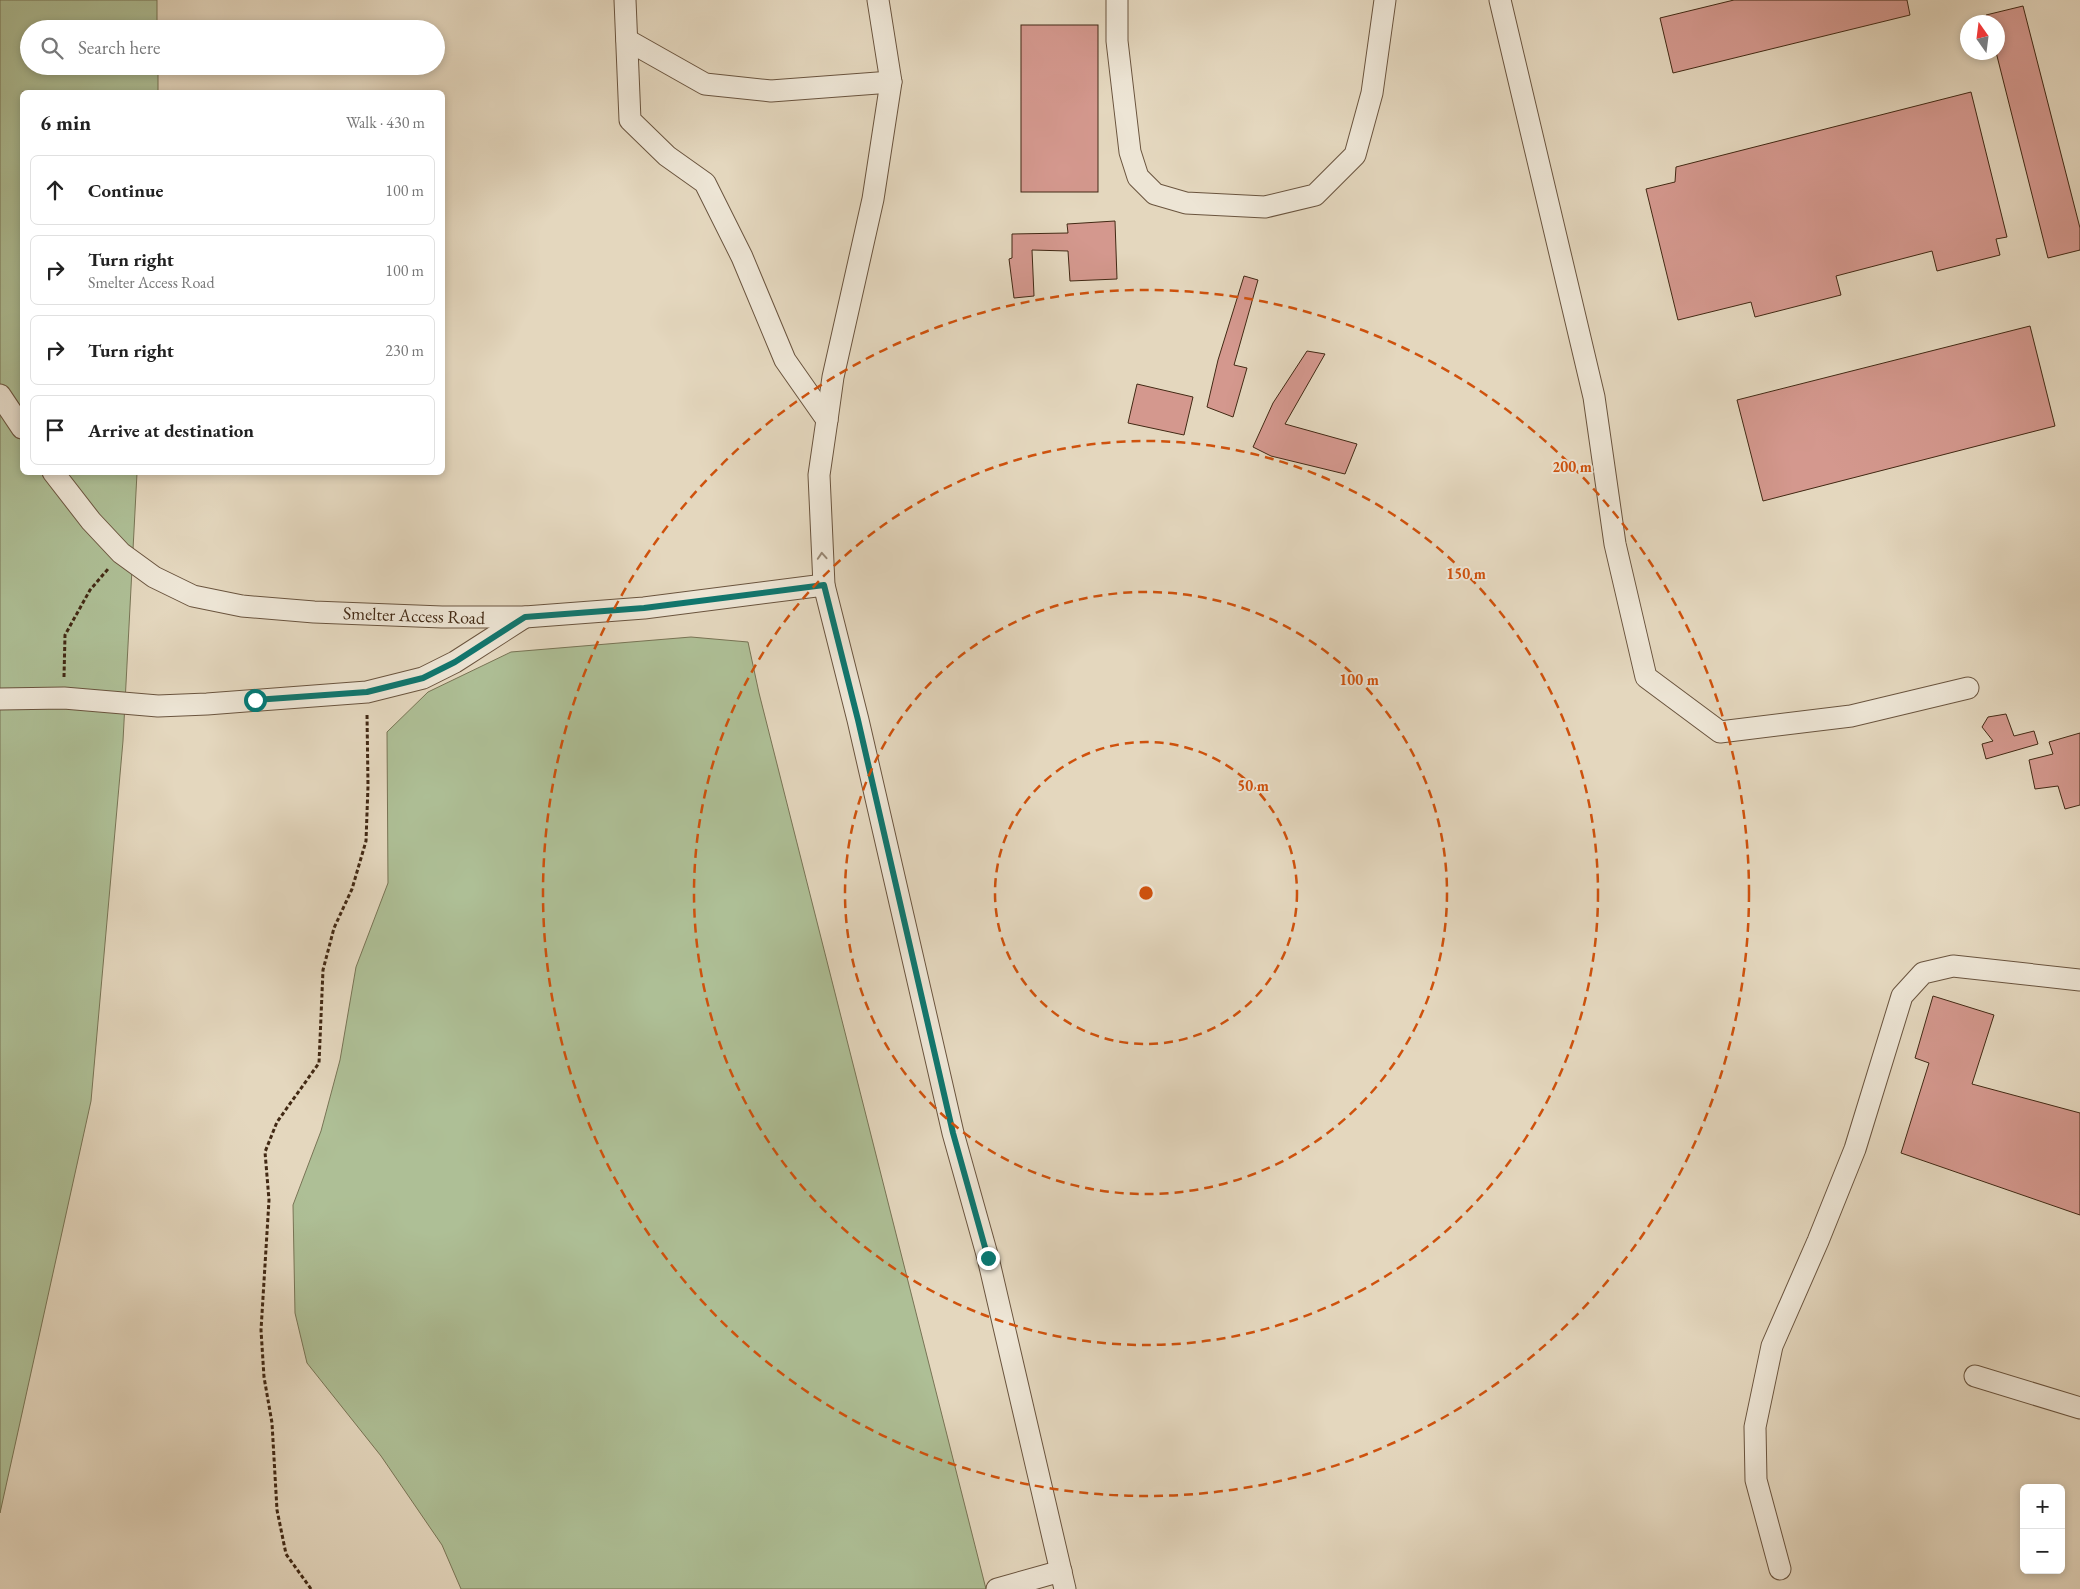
<!DOCTYPE html>
<meta charset="utf-8">
<style>
:root{--surface:#fff;--page:#f6f6f6;--text:#222;--muted:#767676;--line:#e0e0e0}
body{margin:0;font-family:"EB Garamond",serif;background:var(--page);color:var(--text)}
.controls{position:absolute;right:15px;bottom:15px;display:grid;overflow:hidden;border-radius:8px;box-shadow:0 2px 8px #0003}
.controls button{width:45px;height:45px;display:grid;place-items:center;padding:0;border:0;border-bottom:1px solid var(--line);background:var(--surface);color:var(--text);font:25px sans-serif}
.compass{position:absolute;left:1960px;top:15px;width:45px;height:45px;border-radius:50%;background:var(--surface);box-shadow:0 2px 8px #0003;rotate:346deg}
.stop{position:absolute;width:15px;height:15px;margin:-11px;border:4px solid #0f766e;border-radius:50%;background:#fff}
.stop.end{background:#0f766e;border-color:#fff;box-shadow:0 1px 5px #0008}
.list{margin:0;padding:0;list-style:none}
h2{display:flex;justify-content:space-between;align-items:center;height:65px;margin:0;padding:0 20px;font-size:21px}
h2 small{font-size:16px;font-weight:400;color:var(--muted)}
.list li{display:grid;grid-template-columns:32px 1fr auto;gap:15px;align-items:center;box-sizing:border-box;height:70px;margin:0 10px 10px;padding:0 10px;border:1px solid var(--line);border-radius:8px}
.list b{display:block;font-size:19px;white-space:nowrap}
.list p{margin:0;font-size:16px;white-space:nowrap;color:var(--muted)}
.list em{font-size:16px;font-style:normal;color:var(--muted)}
.icon{flex:none;width:28px;height:28px;fill:none;stroke:currentColor;stroke-width:2;stroke-linecap:round;stroke-linejoin:round}
.map{position:relative;flex:none;width:2080px;height:1589px;overflow:hidden}
.search{position:absolute;background:var(--surface);box-shadow:0 2px 8px #0003;left:20px;top:20px;width:425px;height:55px;display:flex;align-items:center;gap:12px;box-sizing:border-box;padding:0 18px;border-radius:28px;color:var(--muted);font-size:19px}
.panel{position:absolute;background:var(--surface);box-shadow:0 2px 8px #0003;left:20px;top:90px;width:425px;height:385px;border-radius:8px}
.map>svg:first-child{display:block}
</style>
<div class="map">
<svg width="2080" height="1589" viewBox="0 0 2080 1589">
<rect width="100%" height="100%" fill="#e4d7be"/>
<filter id="stains"><feTurbulence type="fractalNoise" baseFrequency=".004" numOctaves="4"/><feColorMatrix values="0 0 0 0 .2 0 0 0 0 .09 0 0 0 0 .02 0 0 0 .5 -.17"/></filter>
<radialGradient id="worn" r=".72"><stop offset=".6" stop-color="#630" stop-opacity="0"/><stop offset="1" stop-color="#630" stop-opacity=".3"/></radialGradient>
<!-- green -->
<g fill="#aebf96" stroke="#787455">
<polygon points="0,0 157,0 157,29 29,29 29,66 158,66 158,92 22,92 22,472 137,473 123,741 91,1101 0,1513"/>
<polygon points="691,637 748,642 759,693 986,1589 461,1589 442,1545 381,1456 307,1363 295,1313 293,1205 321,1131 340,1060 356,967 388,883 387,732 428,692 511,652"/>
</g>
<!-- building -->
<g fill="#d4988e" stroke="#422914">
<polygon points="1734,0 1907,0 1910,15 1673,73 1660,18"/>
<polygon points="2023,6 2080,228 2080,250 2048,258 1996,52 1998,52 1998,22 1988,22 1986,15"/>
<rect x="1021" y="25" width="77" height="167"/>
<polygon points="1971,92 2007,237 1996,239 2000,255 1937,271 1932,251 1836,276 1841,295 1755,317 1751,302 1678,320 1646,189 1675,182 1676,167"/>
<polygon points="1115,221 1117,279 1070,281 1068,251 1032,250 1034,296 1014,298 1009,259 1012,258 1012,234 1068,233 1067,224"/>
<polygon points="1244,276 1258,280 1234,365 1247,368 1233,417 1207,407 1218,360"/>
<polygon points="2030,326 2055,426 1763,501 1737,400"/>
<polygon points="1307,351 1325,354 1285,424 1357,444 1345,474 1271,456 1253,447 1273,403"/>
<polygon points="1137,384 1193,397 1184,435 1128,423"/>
<polygon points="2006,714 2014,736 2034,731 2038,744 1986,759 1982,744 1993,741 1982,727 1988,717"/>
<polygon points="2080,733 2080,805 2065,809 2058,786 2035,789 2029,760 2053,754 2049,742"/>
<polygon points="1933,996 1994,1015 1972,1084 2080,1113 2080,1215 1901,1153 1929,1063 1915,1058"/>
</g>
<g fill="none" stroke-linecap="round" stroke-linejoin="round">
<!-- minor casing -->
<g stroke="#6a543e" stroke-width="23">
<g id="minor">
<polyline points="625,0 630,120 667,156 705,183 742,257 785,360 827,420"/>
<polyline points="878,0 891,82 873,199 833,377 827,420 819,475 824,585 858,720 953,1133 988,1258 1065,1589"/>
<polyline points="1117,0 1117,41 1130,152 1138,177 1155,194 1186,203 1265,207 1315,195 1355,155 1372,93 1385,0"/>
<polyline points="1500,0 1594,397 1615,544 1646,677 1720,732 1851,716 1968,688"/>
<polyline points="627,40 705,84 771,91 891,82"/>
<polyline points="0,395 22,428"/>
<polyline points="53,472 91,521 121,553 154,577 193,596 242,606 314,612 442,617 525,617 644,608 824,585"/>
<polyline points="0,699 64,698 158,706 207,704 367,692 423,678 455,662 525,617"/>
<polyline points="1975,1376 2080,1408"/>
<polyline points="1780,1569 1756,1480 1755,1427 1772,1346 1818,1241 1855,1149 1902,996 1923,973 1953,966 2080,980"/>
<polyline points="997,1589 1061,1571"/>
</g>
</g>
<!-- path -->
<g stroke="#422914" stroke-width="3" stroke-dasharray="4 2.5" stroke-linecap="butt">
<polyline points="64,677 65,635 90,590 108,569"/>
<polyline points="311,1589 286,1554 277,1510 272,1423 264,1377 261,1330 269,1200 265,1152 277,1122 319,1063 323,970 334,928 352,889 366,841 368,786 367,713"/>
</g>
<!-- minor -->
<use href="#minor" stroke="#ede5d5" stroke-width="21"/>
</g>
<!-- one-way arrows -->
<defs><path id="oneway-chevron" d="M-2-3.5L2.5 0L-2 3.5" fill="none" stroke-width="1.6" stroke-linecap="round" stroke-linejoin="round" transform="scale(1.25)"/></defs>
<use stroke="#988774" href="#oneway-chevron" transform="translate(822 556) rotate(-94)"/>
<g fill="none" stroke-linecap="round" stroke-linejoin="round">
<!-- route -->
<polyline stroke="#0f766e" stroke-width="6" points="255,700 367,692 423,678 455,662 525,617 644,608 824,585 858,720 953,1133 988,1258"/>
</g>
<!-- distance rings -->
<g fill="none" stroke="#cf520d" stroke-width="2.5" stroke-dasharray="9 6">
<circle cx="1146" cy="893" r="151"/>
<circle cx="1146" cy="893" r="301"/>
<circle cx="1146" cy="893" r="452"/>
<circle cx="1146" cy="893" r="603"/>
</g>
<g text-anchor="middle" dominant-baseline="central" stroke-width="4" stroke-linejoin="round" paint-order="stroke">
<!-- street labels -->
<g font-size="18" fill="#422914" stroke="#ede5d5">
<text transform="translate(414 615) rotate(2)">Smelter Access Road</text>
</g>
</g>
<circle cx="1146" cy="893" r="8" fill="#cf520d" stroke="#ede5d5" stroke-width="2.5"/>
<g font-size="15" text-anchor="middle" font-weight="bold" fill="#cf520d" stroke="#ede5d5" stroke-width="4" stroke-linejoin="round" paint-order="stroke">
<text x="1572" y="472">200 m</text>
<text x="1466" y="579">150 m</text>
<text x="1359" y="685">100 m</text>
<text x="1253" y="791">50 m</text>
</g>
<rect width="100%" height="100%" filter="url(#stains)"/>
<rect width="100%" height="100%" fill="url(#worn)"/>
</svg>
<div class="controls">
<button>+</button>
<button>−</button>
</div>
<svg class="compass" viewBox="-18 -18 36 36"><path d="M0-13l5 13h-10z" fill="#e53935"/><path d="M0 13l5-13h-10z" fill="#767676"/></svg>
<div class="stop" style="left:255px;top:700px"></div>
<div class="stop end" style="left:988px;top:1258px"></div>
<div class="search"><svg class="icon" aria-label="search" viewBox="0 0 24 24"><circle cx="10" cy="10" r="6"/><path d="M15 15l6 6"/></svg>Search here</div>
<section class="panel">
<h2>6 min<small>Walk · 430 m</small></h2>
<ul class="list">
<li><svg class="icon" aria-label="ahead" viewBox="0 0 24 24"><path d="M12 20V5M6 11l6-6 6 6"/></svg><div><b>Continue</b></div><em>100 m</em></li>
<li><svg class="icon" aria-label="right" viewBox="0 0 24 24"><path d="M7 20v-9h11M14 6l5 5-5 5"/></svg><div><b>Turn right</b><p>Smelter Access Road</p></div><em>100 m</em></li>
<li><svg class="icon" aria-label="right" viewBox="0 0 24 24"><path d="M7 20v-9h11M14 6l5 5-5 5"/></svg><div><b>Turn right</b></div><em>230 m</em></li>
<li><svg class="icon" aria-label="arrive" viewBox="0 0 24 24"><path d="M6 21V4h12l-3 4 3 4H6"/></svg><div><b>Arrive at destination</b></div></li>
</ul>
</section>
</div>
